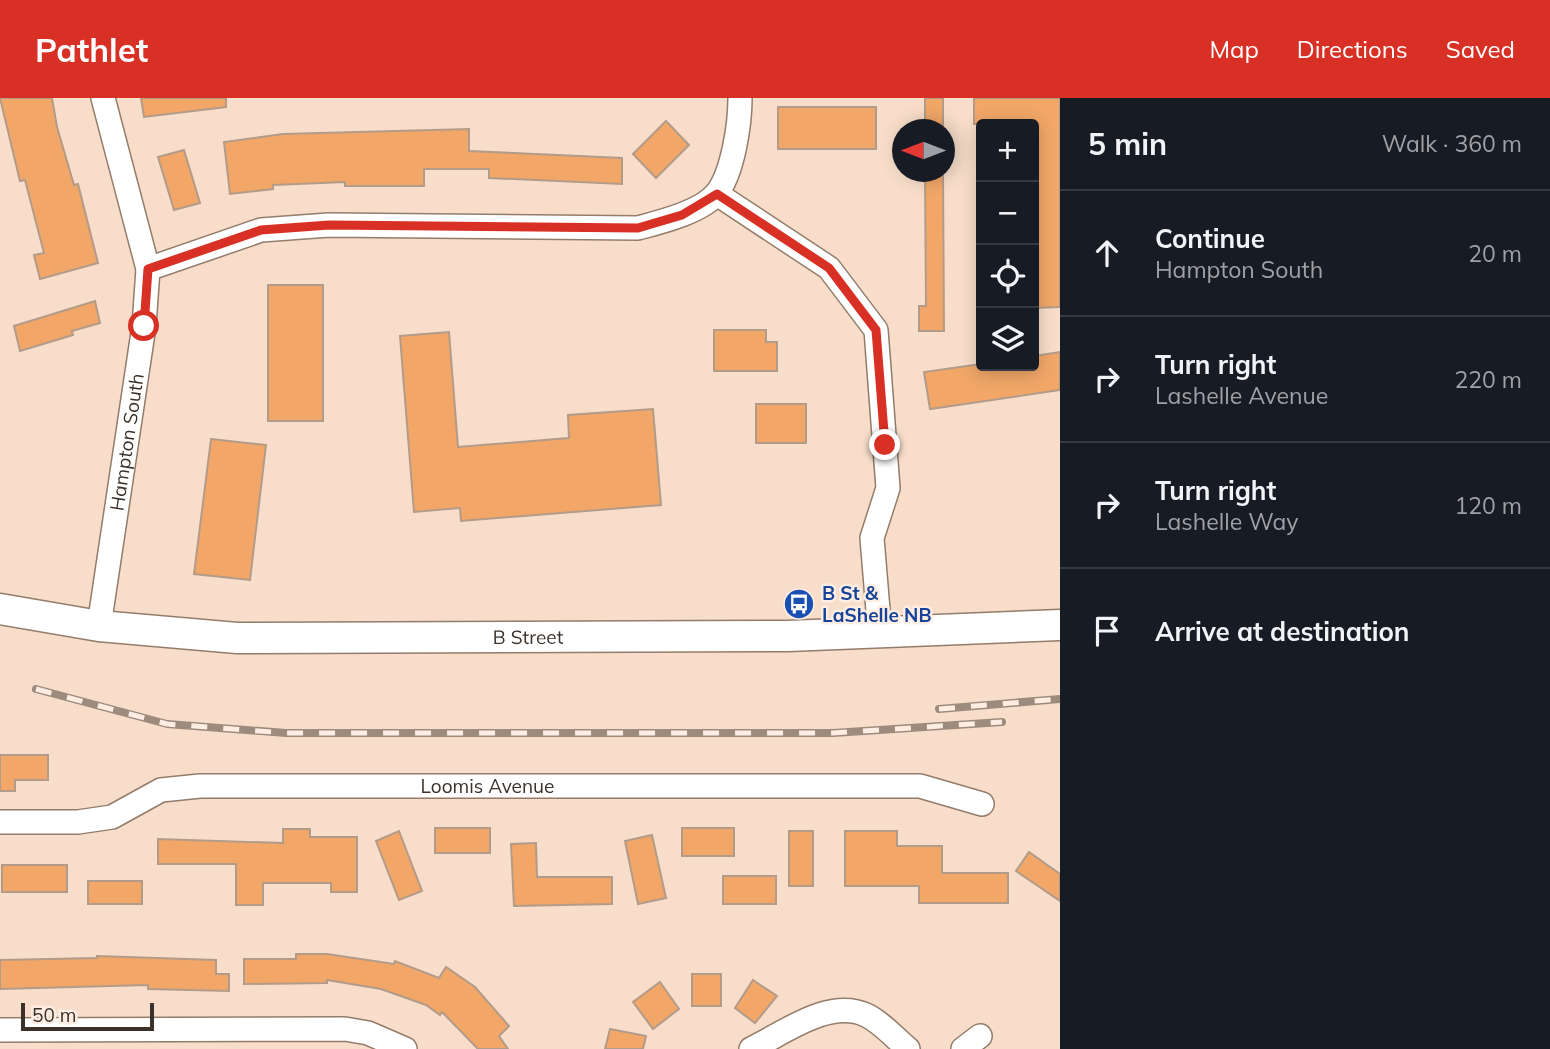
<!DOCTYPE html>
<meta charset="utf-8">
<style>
:root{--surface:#171b24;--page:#242831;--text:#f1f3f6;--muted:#9ea1a6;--line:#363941;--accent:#d93025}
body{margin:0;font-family:Mulish,sans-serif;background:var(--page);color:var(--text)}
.controls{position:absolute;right:21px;top:21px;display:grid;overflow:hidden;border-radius:7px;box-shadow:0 4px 18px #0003}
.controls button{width:63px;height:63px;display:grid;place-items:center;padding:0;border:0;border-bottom:2px solid var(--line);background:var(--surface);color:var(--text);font:35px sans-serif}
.compass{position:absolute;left:892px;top:21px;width:63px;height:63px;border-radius:50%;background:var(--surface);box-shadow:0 4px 18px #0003;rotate:270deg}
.scale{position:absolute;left:21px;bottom:18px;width:133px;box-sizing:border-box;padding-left:7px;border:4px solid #3b312a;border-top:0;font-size:19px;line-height:24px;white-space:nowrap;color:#3b312a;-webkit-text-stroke:5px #fdede2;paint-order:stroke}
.stop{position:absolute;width:21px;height:21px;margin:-16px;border:5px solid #d93025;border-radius:50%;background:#fff}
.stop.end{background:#d93025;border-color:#fff;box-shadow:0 2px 7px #0008}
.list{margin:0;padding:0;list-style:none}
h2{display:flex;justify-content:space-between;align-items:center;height:91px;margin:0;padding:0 28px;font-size:30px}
h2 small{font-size:23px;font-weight:400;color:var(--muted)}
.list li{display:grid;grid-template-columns:46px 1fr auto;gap:21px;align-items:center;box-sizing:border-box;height:126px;padding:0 28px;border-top:2px solid var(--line)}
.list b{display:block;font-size:26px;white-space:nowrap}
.list p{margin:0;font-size:23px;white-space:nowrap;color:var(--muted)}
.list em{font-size:23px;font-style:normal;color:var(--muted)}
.icon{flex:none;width:38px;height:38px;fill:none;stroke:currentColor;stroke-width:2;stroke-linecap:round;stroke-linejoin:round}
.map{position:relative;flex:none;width:1060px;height:951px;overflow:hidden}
header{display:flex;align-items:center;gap:42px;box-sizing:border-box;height:98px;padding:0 35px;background:var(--accent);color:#fff}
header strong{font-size:33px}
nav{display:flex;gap:38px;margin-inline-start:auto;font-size:24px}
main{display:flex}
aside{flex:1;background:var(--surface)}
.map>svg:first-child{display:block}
</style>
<header>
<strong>Pathlet</strong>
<nav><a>Map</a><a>Directions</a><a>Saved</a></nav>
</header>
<main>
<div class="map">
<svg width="1060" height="951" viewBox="0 0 1060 951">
<rect width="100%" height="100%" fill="#f8deca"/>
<!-- building -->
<g fill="#f2a768" stroke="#b39b89" stroke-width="2">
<polygon points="0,0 52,0 57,29 74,87 78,86 98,165 40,181 34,157 44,155 25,82 20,83"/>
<polygon points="141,0 226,0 226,9 144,19"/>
<rect x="925" y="0" width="18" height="32"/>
<polygon points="974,0 1060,0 1060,209 1034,210 1034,26 974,26"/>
<rect x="778" y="9" width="98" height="42"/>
<polygon points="666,23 689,47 656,80 633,56"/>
<polygon points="469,31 469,53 622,60 622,86 489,80 489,71 424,71 424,88 345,88 345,84 273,87 273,91 230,96 224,44 283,36"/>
<polygon points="184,52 200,105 174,112 158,59"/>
<polygon points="925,74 943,74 944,233 919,233 919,208 926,208"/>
<rect x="268" y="187" width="55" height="136"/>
<polygon points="95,203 100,225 72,233 73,237 20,253 14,228"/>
<polygon points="714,232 766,232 766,244 777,244 777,273 714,273"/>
<polygon points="449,234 458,349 569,340 568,317 653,311 661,407 461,423 460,410 414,414 400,238"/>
<polygon points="1060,254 1060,292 930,311 924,274 981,266 1034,268 1034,258"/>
<rect x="756" y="306" width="50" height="39"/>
<polygon points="211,341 266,347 250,482 194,476"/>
<polygon points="0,657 48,657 48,682 15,682 15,693 0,693"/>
<rect x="435" y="730" width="55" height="25"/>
<rect x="682" y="730" width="52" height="28"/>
<polygon points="283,731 310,731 310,739 357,739 357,794 331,794 331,785 263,785 263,807 236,807 236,766 158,766 158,741 283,745"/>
<polygon points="399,733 422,793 399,802 376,743"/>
<rect x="789" y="733" width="24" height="55"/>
<polygon points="845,733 897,733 897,748 942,748 942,775 1008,775 1008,805 919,805 919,788 845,788"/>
<polygon points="652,737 666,800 638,806 625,743"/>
<polygon points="536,745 537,779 612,779 612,806 514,808 511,746"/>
<polygon points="1029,754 1060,776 1060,803 1016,773"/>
<rect x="2" y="767" width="65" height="27"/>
<rect x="723" y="778" width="53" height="28"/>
<rect x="88" y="783" width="54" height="23"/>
<polygon points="296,856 327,856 394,866 395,863 439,880 446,869 475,889 509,928 499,938 508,951 478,951 442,914 440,917 426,907 381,891 327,882 327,885 244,886 244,861 296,861"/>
<polygon points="97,858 216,862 216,876 229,876 229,893 148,891 148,887 0,891 0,862 97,860"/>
<rect x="692" y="876" width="29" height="32"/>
<polygon points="753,882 777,898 755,925 735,910"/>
<polygon points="660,884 679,911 653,931 633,904"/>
<polygon points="610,931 646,938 643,951 605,951"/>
</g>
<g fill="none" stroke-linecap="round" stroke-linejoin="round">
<!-- minor casing -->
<g stroke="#937c6a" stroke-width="26">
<g id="minor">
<polyline points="717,96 829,170 876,232 888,390 872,440 880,536"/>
<path d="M148 171 261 132 329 127 638 130C660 124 702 114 717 95 733 74 740 26 740 0"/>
<path id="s1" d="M99 528 144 228 148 171 103 0"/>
<path id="s2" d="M0 724H78L112 719 161 692 200 688H920L982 706"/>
<polyline points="0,932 345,931 368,935 405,951"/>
<path d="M751 951C784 935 829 900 866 917 881 924 895 940 908 951"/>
<polyline points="963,951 980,938"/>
</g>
</g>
<!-- major casing -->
<g stroke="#937c6a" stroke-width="33">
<g id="major">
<path id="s3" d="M0 511 99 528 237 540 788 538 1060 527"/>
</g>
</g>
<!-- minor -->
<use href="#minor" stroke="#fff" stroke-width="23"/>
<!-- major -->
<use href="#major" stroke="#fff" stroke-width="30"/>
<!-- rail casing -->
<g stroke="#9d8b7d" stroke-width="8">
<g id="rail">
<polyline points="36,591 167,626 286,635 833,635 1002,624"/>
<polyline points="939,611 1060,601"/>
</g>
</g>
<!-- rail -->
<use href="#rail" stroke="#fdede2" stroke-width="5" stroke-dasharray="16" stroke-linecap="butt"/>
</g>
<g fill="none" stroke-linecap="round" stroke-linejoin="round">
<!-- route -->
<polyline stroke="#d93025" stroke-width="9" points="144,228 148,171 261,132 329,127 638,130 682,117 717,96 829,170 876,232 885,347"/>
</g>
<!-- icons -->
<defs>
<g id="bus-disc" transform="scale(1.575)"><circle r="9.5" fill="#1a4fb4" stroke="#fdede2"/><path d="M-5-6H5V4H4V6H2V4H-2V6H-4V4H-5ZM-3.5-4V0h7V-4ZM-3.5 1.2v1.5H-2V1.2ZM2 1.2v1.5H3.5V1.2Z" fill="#fff"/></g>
</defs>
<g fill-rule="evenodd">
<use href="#bus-disc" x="799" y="506"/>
</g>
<g text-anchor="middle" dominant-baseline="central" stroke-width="5" stroke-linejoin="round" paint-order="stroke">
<!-- street labels -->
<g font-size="19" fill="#3b312a" stroke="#fdede2">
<text stroke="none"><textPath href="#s1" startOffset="186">Hampton South</textPath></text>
<text stroke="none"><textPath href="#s3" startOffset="530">B Street</textPath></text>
<text stroke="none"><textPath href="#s2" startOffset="495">Loomis Avenue</textPath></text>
</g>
<!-- transit labels -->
<g font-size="19" font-weight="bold" fill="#164399" stroke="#fdede2" text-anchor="start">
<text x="822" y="495">B St &amp;<tspan x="822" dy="22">LaShelle NB</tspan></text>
</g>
</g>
</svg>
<div class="controls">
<button>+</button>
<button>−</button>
<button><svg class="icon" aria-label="locate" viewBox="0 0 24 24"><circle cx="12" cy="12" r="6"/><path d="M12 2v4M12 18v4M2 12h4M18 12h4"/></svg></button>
<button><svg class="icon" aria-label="layers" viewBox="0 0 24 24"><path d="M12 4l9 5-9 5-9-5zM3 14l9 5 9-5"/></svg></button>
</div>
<svg class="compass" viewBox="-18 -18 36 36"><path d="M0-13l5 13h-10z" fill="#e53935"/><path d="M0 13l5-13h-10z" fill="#9ea1a6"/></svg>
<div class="scale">50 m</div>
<div class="stop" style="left:144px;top:228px"></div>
<div class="stop end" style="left:885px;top:347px"></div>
</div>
<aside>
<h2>5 min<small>Walk · 360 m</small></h2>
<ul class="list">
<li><svg class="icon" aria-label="ahead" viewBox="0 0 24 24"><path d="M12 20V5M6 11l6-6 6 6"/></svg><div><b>Continue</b><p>Hampton South</p></div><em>20 m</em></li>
<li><svg class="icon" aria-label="right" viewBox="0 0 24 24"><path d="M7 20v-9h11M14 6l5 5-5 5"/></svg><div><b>Turn right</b><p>Lashelle Avenue</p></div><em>220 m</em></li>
<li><svg class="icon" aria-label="right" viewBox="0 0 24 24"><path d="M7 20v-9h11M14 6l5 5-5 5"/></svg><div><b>Turn right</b><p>Lashelle Way</p></div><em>120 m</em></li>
<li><svg class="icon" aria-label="arrive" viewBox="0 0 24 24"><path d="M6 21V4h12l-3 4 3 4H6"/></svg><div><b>Arrive at destination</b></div></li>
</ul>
</aside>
</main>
